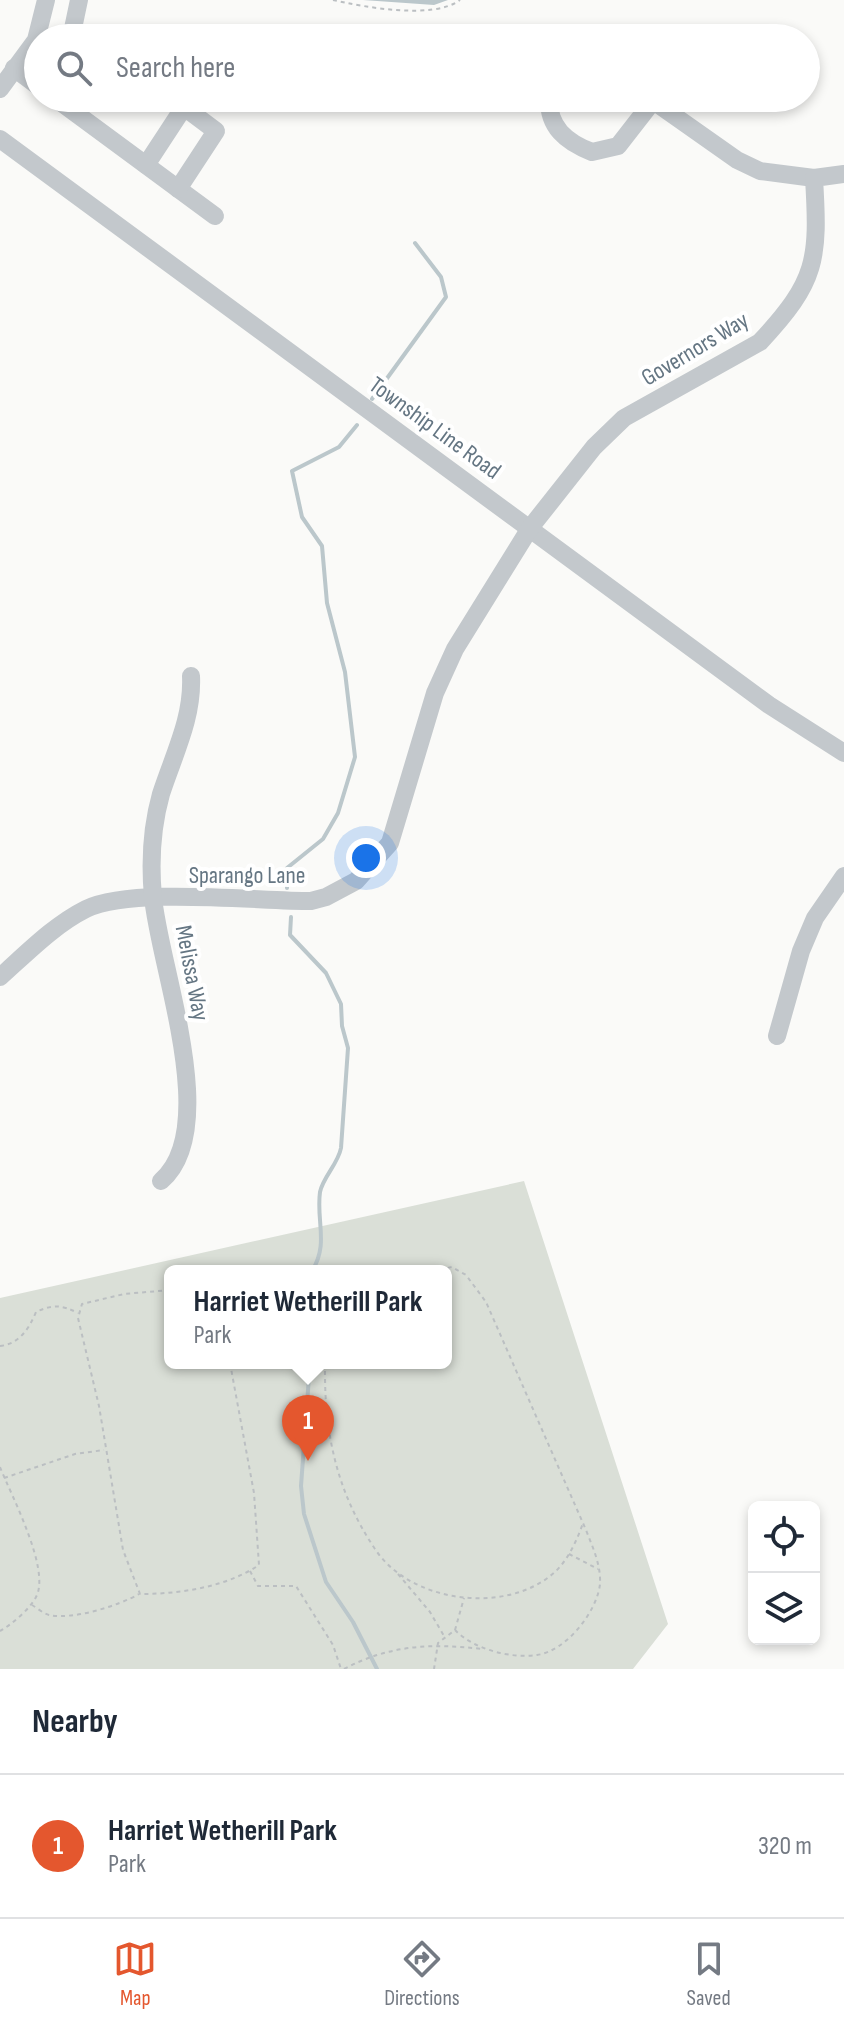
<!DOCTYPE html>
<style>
:root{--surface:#fff;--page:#f6f6f7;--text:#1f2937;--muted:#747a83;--line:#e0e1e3;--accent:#e4572e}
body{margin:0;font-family:"Sofia Sans Condensed",sans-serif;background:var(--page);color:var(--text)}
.controls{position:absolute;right:24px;bottom:24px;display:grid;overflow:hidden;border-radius:12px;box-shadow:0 4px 12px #0003}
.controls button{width:72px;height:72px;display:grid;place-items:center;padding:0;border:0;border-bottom:2px solid var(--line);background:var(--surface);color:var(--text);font:40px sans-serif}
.you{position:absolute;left:366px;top:858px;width:28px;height:28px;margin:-20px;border:6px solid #fff;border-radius:50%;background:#1a73e8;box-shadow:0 0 0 12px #1a73e833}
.badge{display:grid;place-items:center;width:52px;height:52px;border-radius:50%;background:var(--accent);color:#fff;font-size:26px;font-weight:700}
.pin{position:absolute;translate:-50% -66px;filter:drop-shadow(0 2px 4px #0008)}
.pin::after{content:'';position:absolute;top:42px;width:28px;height:24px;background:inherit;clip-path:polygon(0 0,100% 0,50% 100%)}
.popup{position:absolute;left:164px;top:1265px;width:288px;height:104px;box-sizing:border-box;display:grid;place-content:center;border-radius:12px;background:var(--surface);filter:drop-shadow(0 2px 6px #0005);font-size:26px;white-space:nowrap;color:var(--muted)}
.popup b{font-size:30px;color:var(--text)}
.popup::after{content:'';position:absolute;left:50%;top:100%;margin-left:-16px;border:16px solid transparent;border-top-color:var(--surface)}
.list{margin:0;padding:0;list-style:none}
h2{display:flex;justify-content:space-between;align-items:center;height:104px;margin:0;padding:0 32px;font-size:34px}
h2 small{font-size:26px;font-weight:400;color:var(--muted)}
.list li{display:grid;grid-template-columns:52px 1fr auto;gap:24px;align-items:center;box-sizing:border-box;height:144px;padding:0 32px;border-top:2px solid var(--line)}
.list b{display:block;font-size:30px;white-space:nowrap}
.list p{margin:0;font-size:26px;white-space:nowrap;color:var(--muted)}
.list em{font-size:26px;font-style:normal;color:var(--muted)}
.icon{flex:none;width:44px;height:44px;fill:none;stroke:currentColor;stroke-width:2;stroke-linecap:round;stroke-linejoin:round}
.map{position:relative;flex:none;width:844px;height:1669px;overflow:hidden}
.search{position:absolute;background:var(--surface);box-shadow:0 4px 12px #0003;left:24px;right:24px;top:24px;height:88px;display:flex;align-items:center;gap:20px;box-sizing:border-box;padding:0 28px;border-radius:44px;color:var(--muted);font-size:30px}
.sheet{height:248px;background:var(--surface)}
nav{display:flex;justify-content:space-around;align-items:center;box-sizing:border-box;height:112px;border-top:2px solid var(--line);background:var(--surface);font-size:22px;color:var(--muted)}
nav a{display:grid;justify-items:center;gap:4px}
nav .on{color:var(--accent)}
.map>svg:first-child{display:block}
</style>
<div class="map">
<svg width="844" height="1669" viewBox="0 0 844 1669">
<rect width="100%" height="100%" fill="#fafaf8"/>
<!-- green -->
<path fill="#dadfd7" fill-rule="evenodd" d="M524 1181 668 1624 633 1669H0V1298ZM170 1271H446V1363H170Z"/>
<!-- water -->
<polygon fill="#bbc7cb" points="363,0 448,0 434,5"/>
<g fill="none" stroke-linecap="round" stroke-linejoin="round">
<!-- stream -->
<g stroke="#bbc7cb" stroke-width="4">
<polyline points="372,399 446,297 441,277 415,243"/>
<polyline points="287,888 287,868 323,839 338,813 355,757 345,672 327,603 322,546 302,517 292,471 339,447 357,425"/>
<path d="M291 917 290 935 326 973 341 1004 342 1026 348 1048 341 1148C338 1164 323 1177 320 1192 316 1221 329 1244 312 1271"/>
<polyline points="310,1363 301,1486 304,1514 326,1582 353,1622 377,1669"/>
</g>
<!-- path -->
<g stroke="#bbbfc2" stroke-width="2" stroke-dasharray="4 4" stroke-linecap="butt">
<path d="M333 0C364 7 433 20 460 0"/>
<path d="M432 1271 452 1267 466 1275 486 1302 586 1530C593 1548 601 1565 600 1584 597 1612 566 1651 537 1655 511 1659 473 1649 455 1630L438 1643 434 1669"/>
<path d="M170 1290 124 1294 82 1304 78 1318 99 1406 123 1550 140 1594C180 1594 226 1587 259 1565L254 1493 230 1363"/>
<path d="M0 1346C19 1344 29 1329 36 1312 53 1304 62 1305 78 1313"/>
<path d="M325 1363C324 1432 336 1491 375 1549 410 1603 508 1616 556 1571 569 1558 577 1540 583 1523"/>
<path d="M0 1467C11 1495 51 1570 36 1597 30 1609 11 1625 0 1631"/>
<polyline points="4,1478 75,1454 104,1450"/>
<polyline points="569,1554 598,1569"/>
<polyline points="250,1571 258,1586 296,1586 333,1645 341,1669"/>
<polyline points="398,1574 430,1612 444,1636"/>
<path d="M32 1605C37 1608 44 1614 49 1615 73 1620 118 1606 139 1594"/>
<polyline points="455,1630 464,1598"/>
<path d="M344 1669C389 1645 432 1643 482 1649"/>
</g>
<!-- minor -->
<g stroke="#c3c8cc" stroke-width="18">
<polyline points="71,38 79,0"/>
<polyline points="14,68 38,86"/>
<polyline points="0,89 36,40 46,0"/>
<polyline points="55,98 215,216"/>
<path d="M549 98C548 127 566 142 592 152L618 146 653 101"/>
<polyline points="649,98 737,160 760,171 814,178"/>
<polyline points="0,139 769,705 844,753"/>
<polyline points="146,165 184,107 216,131 178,189"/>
<path d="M0 977C27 953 54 925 86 909 132 887 255 901 311 901L326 897 356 881 390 843 435 693 455 649 530 528 594 447 624 418 760 342C817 281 819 260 814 178L844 174"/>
<polyline points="777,1036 801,951 815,918 844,876"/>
<path d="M161 1181C222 1129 159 966 153 897 150 864 152 826 161 794 174 754 193 718 191 676"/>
</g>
</g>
<g text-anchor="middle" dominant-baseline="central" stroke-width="8" stroke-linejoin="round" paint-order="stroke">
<!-- street labels -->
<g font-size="24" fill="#657683" stroke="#fff">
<text transform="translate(695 349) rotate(-31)">Governors Way</text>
<text transform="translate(435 428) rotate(36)">Township Line Road</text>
<text x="247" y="875">Sparango Lane</text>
<text transform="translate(192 973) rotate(79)">Melissa Way</text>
</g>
</g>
</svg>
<div class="controls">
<button><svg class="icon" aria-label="locate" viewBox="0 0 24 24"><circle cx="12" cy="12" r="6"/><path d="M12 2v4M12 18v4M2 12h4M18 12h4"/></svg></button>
<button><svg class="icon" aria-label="layers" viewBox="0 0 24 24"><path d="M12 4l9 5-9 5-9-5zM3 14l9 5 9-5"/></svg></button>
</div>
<div class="you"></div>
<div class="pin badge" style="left:308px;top:1461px">1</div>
<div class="popup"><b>Harriet Wetherill Park</b>Park</div>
<div class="search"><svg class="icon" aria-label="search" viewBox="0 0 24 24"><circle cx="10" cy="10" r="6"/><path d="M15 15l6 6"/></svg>Search here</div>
</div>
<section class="sheet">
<h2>Nearby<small></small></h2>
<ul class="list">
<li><span class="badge">1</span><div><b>Harriet Wetherill Park</b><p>Park</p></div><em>320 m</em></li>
</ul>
</section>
<nav>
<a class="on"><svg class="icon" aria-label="map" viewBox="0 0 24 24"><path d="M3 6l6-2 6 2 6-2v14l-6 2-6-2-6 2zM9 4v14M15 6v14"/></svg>Map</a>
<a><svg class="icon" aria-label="directions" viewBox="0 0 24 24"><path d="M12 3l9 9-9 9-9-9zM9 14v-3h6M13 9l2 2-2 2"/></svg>Directions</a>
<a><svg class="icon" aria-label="saved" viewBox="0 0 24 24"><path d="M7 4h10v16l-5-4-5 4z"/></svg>Saved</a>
</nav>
